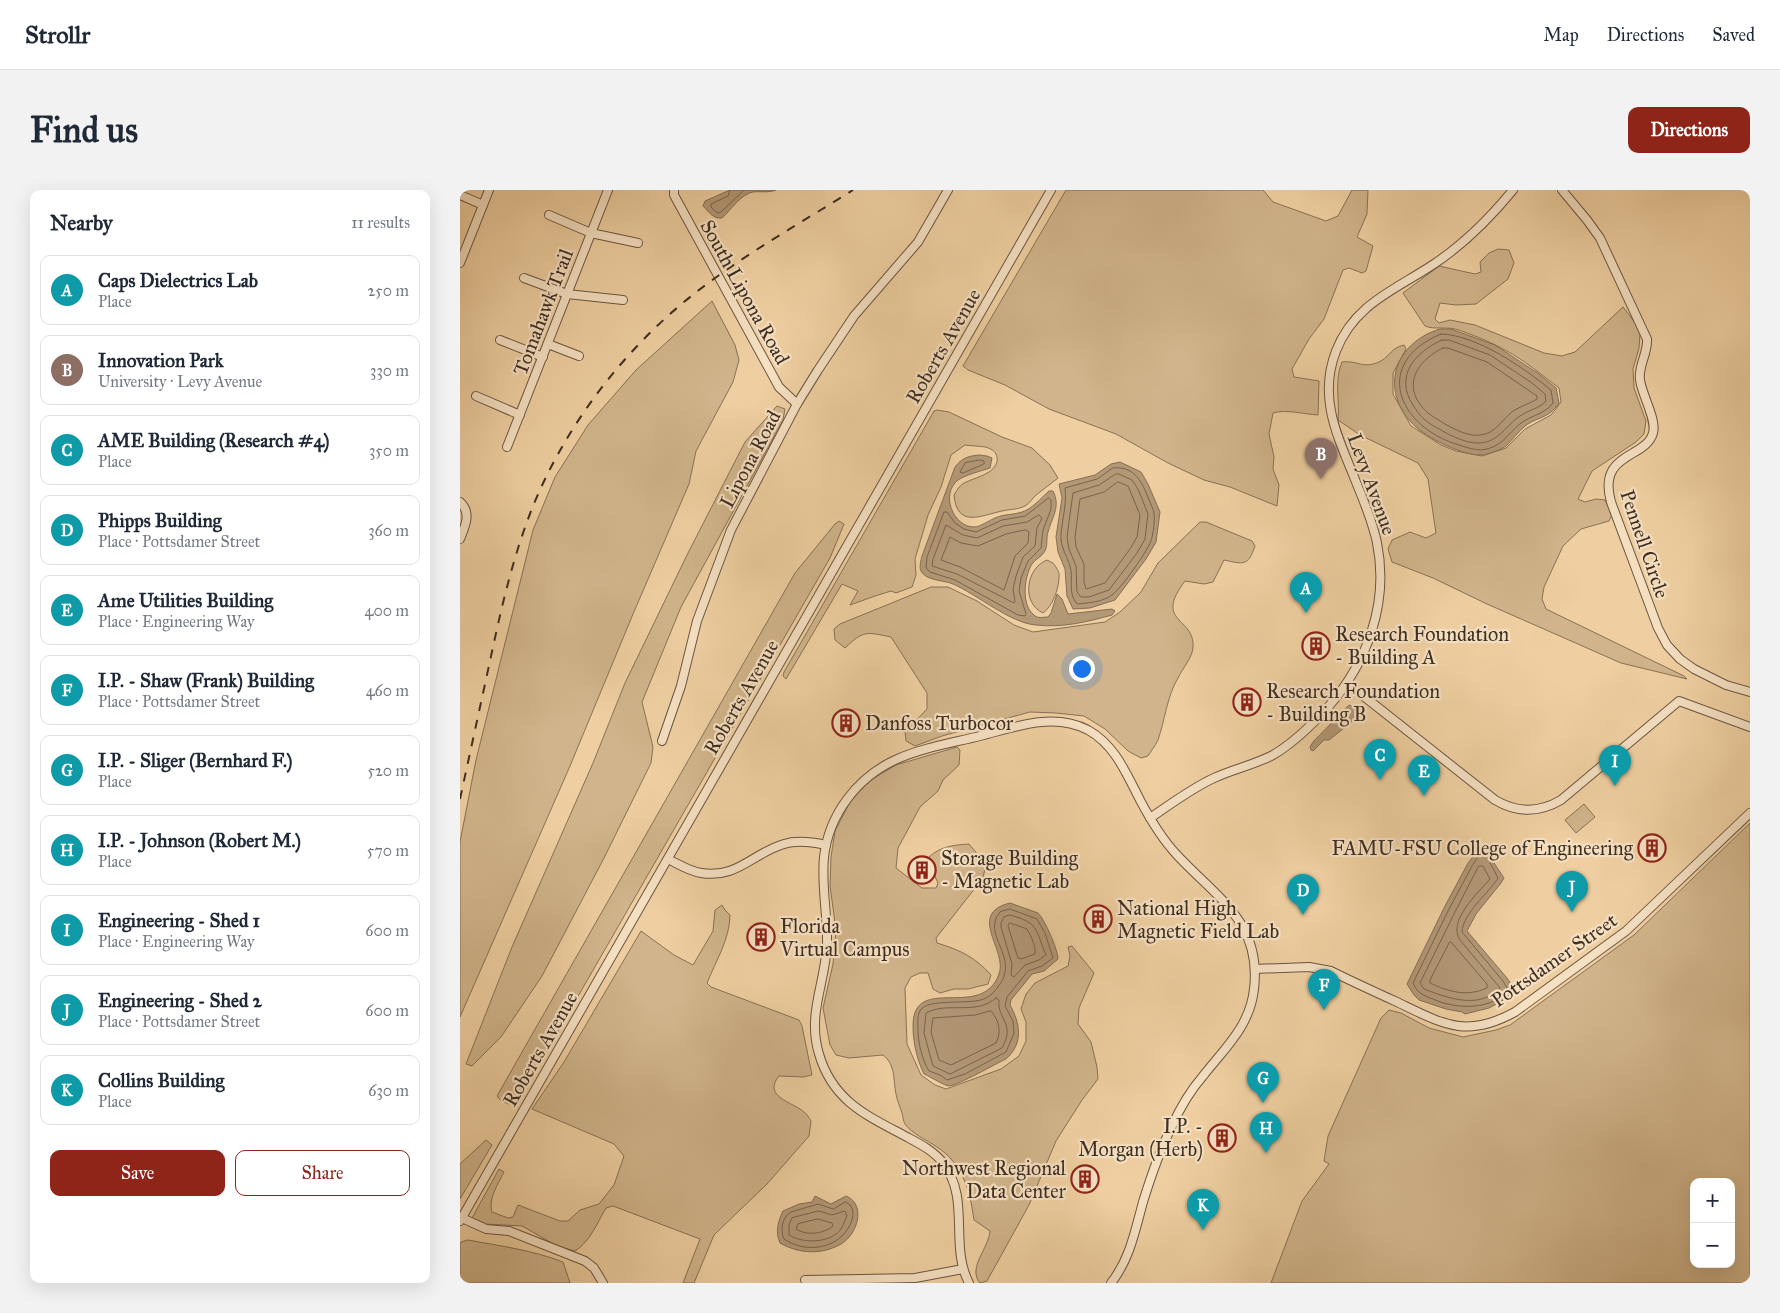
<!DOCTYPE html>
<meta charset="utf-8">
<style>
:root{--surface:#fff;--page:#f2f2f3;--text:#1f2937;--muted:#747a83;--line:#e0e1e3;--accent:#8f2418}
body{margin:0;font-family:"IM FELL Great Primer",serif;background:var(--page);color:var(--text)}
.controls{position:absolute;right:15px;bottom:15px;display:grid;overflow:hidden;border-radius:10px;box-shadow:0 5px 20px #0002}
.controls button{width:45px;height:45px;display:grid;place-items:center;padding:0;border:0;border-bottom:1px solid var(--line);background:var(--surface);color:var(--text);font:25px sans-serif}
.you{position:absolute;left:621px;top:478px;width:18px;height:18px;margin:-12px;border:4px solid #fff;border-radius:50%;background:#1a73e8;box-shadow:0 0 0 8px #1a73e833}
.badge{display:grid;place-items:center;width:32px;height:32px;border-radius:50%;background:var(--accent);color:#fff;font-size:16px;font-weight:700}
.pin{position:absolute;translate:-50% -41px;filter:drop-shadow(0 1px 2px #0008)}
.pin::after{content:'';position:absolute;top:26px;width:18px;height:15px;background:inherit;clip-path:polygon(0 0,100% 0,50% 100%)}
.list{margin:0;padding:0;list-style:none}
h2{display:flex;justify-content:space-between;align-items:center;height:65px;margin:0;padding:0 20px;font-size:21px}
h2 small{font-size:16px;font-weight:400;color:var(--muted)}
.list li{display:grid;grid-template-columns:32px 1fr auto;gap:15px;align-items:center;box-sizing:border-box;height:70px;margin:0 10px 10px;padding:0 10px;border:1px solid var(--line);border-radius:10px}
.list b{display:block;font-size:19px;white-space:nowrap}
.list p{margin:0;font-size:16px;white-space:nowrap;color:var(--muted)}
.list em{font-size:16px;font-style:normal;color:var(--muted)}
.actions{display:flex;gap:10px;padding:15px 20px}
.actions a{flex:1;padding:11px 0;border:1px solid var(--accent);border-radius:10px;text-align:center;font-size:18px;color:var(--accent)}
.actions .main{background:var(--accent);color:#fff}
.map{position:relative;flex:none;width:1290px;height:1093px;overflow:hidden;border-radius:10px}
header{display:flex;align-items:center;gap:30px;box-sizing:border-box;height:70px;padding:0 25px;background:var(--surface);border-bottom:1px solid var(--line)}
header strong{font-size:24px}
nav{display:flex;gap:28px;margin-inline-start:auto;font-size:18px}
.intro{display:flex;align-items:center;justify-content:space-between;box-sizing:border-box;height:120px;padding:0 30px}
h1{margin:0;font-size:35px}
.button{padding:12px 22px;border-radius:10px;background:var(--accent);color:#fff;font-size:18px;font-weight:700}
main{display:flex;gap:30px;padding:0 30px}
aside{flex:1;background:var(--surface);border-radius:10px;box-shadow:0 5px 20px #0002}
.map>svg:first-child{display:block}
</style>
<header>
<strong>Strollr</strong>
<nav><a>Map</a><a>Directions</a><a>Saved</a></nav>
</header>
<div class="intro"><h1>Find us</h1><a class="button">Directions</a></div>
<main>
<aside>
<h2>Nearby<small>11 results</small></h2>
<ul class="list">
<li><span class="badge" style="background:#0f9aa8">A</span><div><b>Caps Dielectrics Lab</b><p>Place</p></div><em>250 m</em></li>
<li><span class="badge" style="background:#8d6e63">B</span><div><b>Innovation Park</b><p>University · Levy Avenue</p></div><em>330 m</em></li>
<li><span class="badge" style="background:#0f9aa8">C</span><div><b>AME Building (Research #4)</b><p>Place</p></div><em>350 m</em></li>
<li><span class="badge" style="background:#0f9aa8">D</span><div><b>Phipps Building</b><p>Place · Pottsdamer Street</p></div><em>360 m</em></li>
<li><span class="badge" style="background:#0f9aa8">E</span><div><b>Ame Utilities Building</b><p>Place · Engineering Way</p></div><em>400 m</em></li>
<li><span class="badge" style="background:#0f9aa8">F</span><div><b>I.P. - Shaw (Frank) Building</b><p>Place · Pottsdamer Street</p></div><em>460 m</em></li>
<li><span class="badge" style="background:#0f9aa8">G</span><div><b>I.P. - Sliger (Bernhard F.)</b><p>Place</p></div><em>520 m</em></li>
<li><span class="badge" style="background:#0f9aa8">H</span><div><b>I.P. - Johnson (Robert M.)</b><p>Place</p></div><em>570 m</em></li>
<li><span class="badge" style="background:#0f9aa8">I</span><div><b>Engineering - Shed 1</b><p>Place · Engineering Way</p></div><em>600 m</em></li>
<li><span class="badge" style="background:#0f9aa8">J</span><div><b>Engineering - Shed 2</b><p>Place · Pottsdamer Street</p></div><em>600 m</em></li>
<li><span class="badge" style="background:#0f9aa8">K</span><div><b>Collins Building</b><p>Place</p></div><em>630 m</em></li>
</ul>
<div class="actions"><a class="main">Save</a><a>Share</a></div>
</aside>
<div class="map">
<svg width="1290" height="1093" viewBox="0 0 1290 1093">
<rect width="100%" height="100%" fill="#efcfa1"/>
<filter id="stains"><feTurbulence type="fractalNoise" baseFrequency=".004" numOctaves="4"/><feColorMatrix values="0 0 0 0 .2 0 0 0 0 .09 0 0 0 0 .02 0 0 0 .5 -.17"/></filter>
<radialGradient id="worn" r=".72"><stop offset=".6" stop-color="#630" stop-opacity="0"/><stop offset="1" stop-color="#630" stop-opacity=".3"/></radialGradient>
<!-- green -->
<g fill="#d1b48b" stroke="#887156" fill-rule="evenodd">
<path d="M606 0H803L813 12 866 31 878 26 892 0H908L907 24 897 47 913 56 906 81 902 83 889 78 883 80 864 129 849 149 832 179 834 187 859 191 858 225C843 224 826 219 813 223L809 244 814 267 813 279 819 295 817 316 770 297 744 290 708 273 656 244 589 219 545 195 508 180 503 176Z"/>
<path d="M1038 59 1049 60 1054 73 1048 89 1016 114 996 115 980 113 975 129 979 133 990 130 1015 135 1084 163 1102 166 1115 162 1163 117 1176 134 1180 144 1179 158 1173 179 1174 198 1186 231 1184 244 1176 252 1132 281 1118 309 1125 312 1136 309 1145 310 1152 325 1149 331 1121 339 1103 356 1084 397 1082 409 1086 419 1224 486 1227 489 1161 473 1027 414 973 388 932 372 928 359 932 350 950 342 966 348 976 343 968 289 958 273 900 245 878 230C880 210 874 191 882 172 898 170 903 180 921 171 931 165 931 158 944 155L946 159 933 183V204L951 236 981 255 996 261 1022 266 1046 258 1065 239 1091 225 1101 212 1099 198C1082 185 1064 170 1045 160 1031 152 1015 146 999 140 988 136 973 140 965 136L943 103 979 76 1015 84 1021 82 1020 72 1029 63Z"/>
<polygon points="252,111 275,155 279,170 273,192 236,261 229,294 173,424 110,576 0,827 0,652 16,570 73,340 95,287 128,235 176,180"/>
<polygon points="317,216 325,219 323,230 221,417 182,512 193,557 191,573 144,668 82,786 41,847 12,876 6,874 52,757 133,573 165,493 227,365 285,252"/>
<path d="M477 220 489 222 542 247 572 258 590 275 598 288C591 294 583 299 576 305 572 309 570 313 565 316 557 320 550 319 542 321 520 326 497 338 494 305 497 300 499 296 504 293 512 289 521 287 529 282 541 274 540 260 525 257 519 256 512 256 505 255L491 265 481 297 468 325 455 369 456 385 452 397 436 403 431 401 415 406 390 415 398 401 382 394 326 489 323 486 324 482 474 221Z"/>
<polygon points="379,331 384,334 370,368 59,909 49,914 41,911 37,906 335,383 375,334"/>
<path d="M740 332H746L792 351 795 356C788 377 783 374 764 370L753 392 744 394 725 391C693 433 735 427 733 457 733 467 722 479 718 488 707 506 705 530 698 550 695 556 691 561 688 566L681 568 668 561 645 539 624 526 596 523 570 522 482 546 455 556 446 551 445 542 467 519V503L431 447C406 442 404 440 385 458L375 450 374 439 380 434 471 397H488L517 411 554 435 573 442 645 432 660 422 681 402 698 373Z"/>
<path d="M587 370 593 373C596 377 600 382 599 387 599 399 592 417 583 423 561 413 566 378 587 370Z"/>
<path d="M497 557 500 560 499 575 483 590 478 601 460 617 438 658 436 678 462 698H476L478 693 471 678 469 667C481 656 494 655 509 654L526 674 523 688 476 748 477 753C500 760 515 767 531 785L528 794 508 799H494L480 803 473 799 468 783H460L451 787 445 798 447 854 461 885 475 895 486 899 541 879 559 866 566 851V832L561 819 566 804 575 793 608 776 610 766 608 757 612 756 634 783 619 818 618 834 631 852 637 877 638 889 622 910 596 951 569 1015 527 1091 520 1093C507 1078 529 1058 530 1041L514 1030C510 1001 503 974 477 957 467 950 452 944 445 934 443 931 443 926 442 923 440 917 437 910 436 904 433 890 436 875 423 865L389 868 376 865 370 855 363 818 373 774 376 740 370 696 371 667 375 641 390 612 409 591 436 575Z"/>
<polygon points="1124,614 1135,627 1116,643 1105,630"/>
<path d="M1290 633V1093H811L842 1011 869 974 864 971 868 946 921 828 929 820 941 823 969 838 1003 847 1036 840 1050 835 1174 745ZM1234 992H1271V1074H1234Z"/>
<path d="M262 715 265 720 270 725C270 748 256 771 247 793L251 797 339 830 342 836 352 885 343 887 319 886C302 907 333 912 344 922 347 924 349 928 351 931L349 946 307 994 254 1045 234 1093H223L240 1049 153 1016 146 1018C137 1033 130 1052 115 1061L97 1056 62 1036 26 1034 12 1028 39 979 44 982C38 994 28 1009 32 1022L48 1028 53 1027 58 1015 100 1031H108L120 1020 139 1014 154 995 164 966 154 954 72 919 104 872 181 741 214 765 233 775 253 741 255 720Z"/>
<polygon points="26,950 32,955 0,1009 0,974"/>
<path d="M8 1050C40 1056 72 1060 103 1072L110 1093H0V1054L1 1052Z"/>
</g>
<!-- water -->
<g fill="#b39876" stroke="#846e54">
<path d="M270 0H316C308 3 301 1 293 2 281 4 271 20 262 28 253 29 249 22 243 16L245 11Z"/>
<path d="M980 139H991L1035 155 1079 184 1096 198 1099 213C1088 229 1079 226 1065 236 1058 242 1053 249 1047 255 1042 260 1028 264 1022 265 1009 266 986 256 975 250 969 246 961 242 956 237 926 210 927 169 962 147 968 143 974 141 980 139Z"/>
<path d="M519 265 527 266 532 268 530 278C521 281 505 285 498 290 480 304 493 337 514 337 520 337 530 330 535 328 544 324 553 325 562 322 572 319 581 308 589 301H593C601 317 592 327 588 342 586 348 588 355 585 361 582 367 575 369 572 374 564 387 561 415 574 425 578 429 583 427 588 427L591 423 597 404 602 409 608 424 652 419 655 421 652 425C627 432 602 438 576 435 550 433 518 405 493 394 484 390 466 391 461 381 459 377 461 370 462 366L495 277C502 268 508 266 519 265Z"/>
<polygon points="660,272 681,282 688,294 700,322 696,352 686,369 655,410 630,418 613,419 607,406 605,379 598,362 596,347 602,308 599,294 635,285 651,274"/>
<polygon points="889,515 893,517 897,523 893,531 869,550 864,550 853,561 851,560 850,557 853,552"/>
<polygon points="1019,659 1031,661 1034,673 1044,688 1041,693 1016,724 1007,741 1047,788 1054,798 1053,802 1049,806 1040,812 1029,818 1005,824 1002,822 986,819 959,810 954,805 947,794 984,718 1008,673"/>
<path d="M550 713 578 723C585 730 598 760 598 769L584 781 572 784 551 810 550 815C560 833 564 853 546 869 535 874 499 895 489 896 485 896 469 886 464 884 457 870 453 852 453 836 453 782 522 832 539 784 548 760 506 724 550 713Z"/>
<path d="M355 1006 371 1014 386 1006C407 1015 397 1045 381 1054 362 1065 339 1064 320 1053 315 1041 318 1032 323 1021L339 1014 352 1012Z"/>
</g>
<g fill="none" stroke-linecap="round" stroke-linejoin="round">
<!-- shore -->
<g stroke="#78634c" stroke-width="1">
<polyline points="270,0 268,6 251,14 251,17 256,22 260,23 284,0"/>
<path d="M981 144C1017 145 1064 178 1091 200L1093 213C1085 224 1072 225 1061 233 1047 244 1042 258 1021 260 1014 260 1005 257 999 255 938 237 911 173 981 144Z"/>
<path d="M982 150H989L1030 165 1072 193 1085 204 1086 211C1079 219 1068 220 1060 226 1046 235 1039 252 1020 253 1008 254 991 246 981 240 975 237 970 234 965 230 960 226 956 220 953 215 934 186 955 162 982 150Z"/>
<path d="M983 158H988L1027 172 1077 206V209C1069 214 1061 216 1053 221 1042 230 1035 244 1020 245 1009 247 994 239 985 234 979 230 973 227 968 223 941 199 954 172 983 158Z"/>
<polygon points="520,270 524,271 524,274 503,283 500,282 505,273"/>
<path d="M653 278C675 275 683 294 689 310 691 315 694 320 694 324 695 332 693 344 691 351 686 363 663 396 653 404 644 412 628 413 617 414 607 402 614 389 610 376 607 366 600 356 601 345 602 329 607 315 605 298L637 289Z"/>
<polygon points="656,284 659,284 672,290 678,299 688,324 685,349 677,363 649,400 629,407 621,407 617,402 616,376 609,359 607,347 613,303 639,295"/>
<polygon points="658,292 668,296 680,325 677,347 670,359 645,393 626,399 624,392 624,374 616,357 615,347 620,309 644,302"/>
<polygon points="589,308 591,310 591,319 583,340 581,358 568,371 561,388 559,401 566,424 565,426 558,425 495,390 470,382 466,378 467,367 484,322 487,322 495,333 504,339 516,342 542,330 565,326"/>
<polygon points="579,325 582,328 577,338 575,356 563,367 556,386 553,399 555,411 554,413 497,384 472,376 473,369 486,335 503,345 517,348 543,336 567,332"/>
<polygon points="566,340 569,342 568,353 555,366 544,400 500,377 481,370 490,347 501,353 518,356 546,344"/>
<path d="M1020 664 1026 665 1038 688C1028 704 1003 723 1002 742L1043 791 1048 800C1032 820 999 819 978 811 966 806 958 805 953 793L988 721 1012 676Z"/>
<path d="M1019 676H1023L1030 689C1018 703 987 731 1000 750L1040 798C1019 820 988 808 964 799L960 793 994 724Z"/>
<path d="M550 719 577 729 585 743 593 768 582 776 568 781 547 807 545 816 553 831 554 843 546 862 505 884 487 890 480 885 469 881C462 870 458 852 458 840 458 834 457 826 460 821 467 807 512 816 526 808 533 805 538 797 542 791 554 768 531 750 535 732 535 728 539 725 540 722Z"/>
<path d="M550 725C580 733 575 740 586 765L579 770 565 775 554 787 551 785 552 774 541 737V733L544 727Z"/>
<path d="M550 733 567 739C571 746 576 756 575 764L561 769 558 768 548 736Z"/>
<path d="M991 752 1027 794V798C1007 807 989 802 970 793V790L989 753Z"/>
<path d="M536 808 539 810C537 830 556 833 542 858L490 884 473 876 464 843 466 823C488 811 515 826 536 808Z"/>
<path d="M531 821C539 830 542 842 536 853L491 875 479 870 471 842 473 828 515 825Z"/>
<path d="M386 1012 391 1016C394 1023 393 1028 390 1035 378 1059 346 1064 324 1049 320 1040 322 1027 331 1022L358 1014 373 1019Z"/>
<path d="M359 1021 372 1025 385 1021 387 1026C384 1032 382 1040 376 1044 364 1053 342 1053 329 1045V1035L332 1028Z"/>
<path d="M358 1029 372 1033 373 1036C363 1044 347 1046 336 1039L338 1034Z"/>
</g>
<!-- minor casing -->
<g stroke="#6a5642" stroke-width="10">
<g id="minor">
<polyline points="214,0 214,5 319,197 337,214"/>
<path d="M1102 0 1127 30 1140 48 1187 149C1188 164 1178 175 1180 190 1182 205 1197 230 1193 243 1186 269 1137 262 1151 312L1198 438 1207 455 1220 469 1234 479 1266 495 1290 502"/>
<polyline points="0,5 23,15"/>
<polyline points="89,25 131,43 178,53"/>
<polyline points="0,73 29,0"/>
<polyline points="64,88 107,104 163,110"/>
<polyline points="40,150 83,167"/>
<polyline points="88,154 119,166"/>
<polyline points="16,206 60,225"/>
<polyline points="47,257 148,0"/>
<path d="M0 312C12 323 5 336 0 349"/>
<path d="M887 493 1035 610C1057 623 1079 623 1101 610L1219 511 1290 537"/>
<polyline points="202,551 221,496 237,431 271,340 337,214 358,180 394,126 458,52 488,0"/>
<path d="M690 628C711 614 732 598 754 588 773 579 794 575 813 565 835 552 852 535 869 516 908 471 929 412 917 353 912 328 901 305 892 282 875 241 859 205 876 161 894 114 935 100 974 74 1004 54 1030 28 1053 0"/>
<path d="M208 669C218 674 229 681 241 683 277 689 293 663 324 654 337 650 352 652 366 655"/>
<path d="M795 779 849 777 871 781C893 792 915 802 937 812 983 834 1006 849 1055 822L1166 741 1290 623"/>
<polyline points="2,1028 26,1039 49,1041 125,1071 134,1078 143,1093"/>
<polyline points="0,1031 591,0"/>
<polyline points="345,1090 455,1088 503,1079"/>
<path d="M509 1093C489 1055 511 1009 483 973 474 961 460 954 447 947 408 926 373 912 359 864 347 824 365 794 367 755 368 726 361 696 364 667 369 624 397 588 435 570 461 558 492 553 520 546 555 537 593 522 628 540 655 555 666 583 680 610 690 629 702 649 717 665 756 707 802 732 794 799 790 836 765 858 743 886 730 901 720 918 712 936 700 960 691 986 683 1012 675 1041 670 1069 651 1093"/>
</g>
</g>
<!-- minor -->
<use href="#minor" stroke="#f5e0c2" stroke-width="8"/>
<!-- rail -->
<path stroke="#3e2e22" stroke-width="2" stroke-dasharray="9 9" stroke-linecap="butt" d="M0 609C10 563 20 517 30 471 41 419 53 366 73 316 103 243 151 177 210 124 265 75 331 39 393 0"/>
</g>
<!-- icons -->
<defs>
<g id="building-ring" transform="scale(1.4375)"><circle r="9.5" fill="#f5e0c2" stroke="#8f2418" stroke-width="1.5"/><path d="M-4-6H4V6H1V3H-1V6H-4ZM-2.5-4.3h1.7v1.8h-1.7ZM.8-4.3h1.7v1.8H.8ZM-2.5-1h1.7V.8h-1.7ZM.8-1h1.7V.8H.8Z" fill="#8f2418"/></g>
</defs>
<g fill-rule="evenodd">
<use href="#building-ring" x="856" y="456"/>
<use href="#building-ring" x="787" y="512"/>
<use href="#building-ring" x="386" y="533"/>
<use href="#building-ring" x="1192" y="658"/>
<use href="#building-ring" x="462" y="680"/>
<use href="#building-ring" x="638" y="729"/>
<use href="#building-ring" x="301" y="747"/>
<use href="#building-ring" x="762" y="948"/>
<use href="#building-ring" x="625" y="989"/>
</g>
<g text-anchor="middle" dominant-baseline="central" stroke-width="4.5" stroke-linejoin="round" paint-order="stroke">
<!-- street labels -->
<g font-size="20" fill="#3e2e22" stroke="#f5e0c2">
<text transform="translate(285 102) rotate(61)">South Lipona Road</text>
<text transform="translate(83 122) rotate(-69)">Tomahawk Trail</text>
<text transform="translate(483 156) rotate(-60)">Roberts Avenue</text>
<text transform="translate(290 269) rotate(-62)">Lipona Road</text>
<text transform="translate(912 294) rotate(70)">Levy Avenue</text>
<text transform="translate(1185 354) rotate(71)">Pennell Circle</text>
<text transform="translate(281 507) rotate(-60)">Roberts Avenue</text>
<text transform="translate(1094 770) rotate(-35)">Pottsdamer Street</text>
<text transform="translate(80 859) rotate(-60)">Roberts Avenue</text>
</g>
<!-- poi labels -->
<g font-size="20" fill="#3e2e22" stroke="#f5e0c2" text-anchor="start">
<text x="875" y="444">Research Foundation<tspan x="875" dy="23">- Building A</tspan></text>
<text x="806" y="501">Research Foundation<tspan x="806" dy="23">- Building B</tspan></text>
<text x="405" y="533">Danfoss Turbocor</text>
<text x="1173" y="658" text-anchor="end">FAMU-FSU College of Engineering</text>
<text x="481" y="668">Storage Building<tspan x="481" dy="23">- Magnetic Lab</tspan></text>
<text x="657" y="718">National High<tspan x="657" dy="23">Magnetic Field Lab</tspan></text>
<text x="320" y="736">Florida<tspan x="320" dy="23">Virtual Campus</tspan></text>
<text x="743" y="936" text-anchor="end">I.P. -<tspan x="743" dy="23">Morgan (Herb)</tspan></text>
<text x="606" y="978" text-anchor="end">Northwest Regional<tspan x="606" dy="23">Data Center</tspan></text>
</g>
</g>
<rect width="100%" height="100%" filter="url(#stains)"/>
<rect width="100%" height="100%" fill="url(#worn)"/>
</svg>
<div class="controls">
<button>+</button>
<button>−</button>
</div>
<div class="you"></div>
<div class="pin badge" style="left:846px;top:423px;background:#0f9aa8">A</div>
<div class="pin badge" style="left:861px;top:289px;background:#8d6e63">B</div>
<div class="pin badge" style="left:920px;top:590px;background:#0f9aa8">C</div>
<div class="pin badge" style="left:843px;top:725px;background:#0f9aa8">D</div>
<div class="pin badge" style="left:964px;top:606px;background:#0f9aa8">E</div>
<div class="pin badge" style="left:864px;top:820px;background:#0f9aa8">F</div>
<div class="pin badge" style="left:803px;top:913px;background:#0f9aa8">G</div>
<div class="pin badge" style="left:806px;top:963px;background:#0f9aa8">H</div>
<div class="pin badge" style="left:1155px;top:596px;background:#0f9aa8">I</div>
<div class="pin badge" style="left:1112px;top:722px;background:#0f9aa8">J</div>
<div class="pin badge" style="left:743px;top:1040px;background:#0f9aa8">K</div>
</div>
</main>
